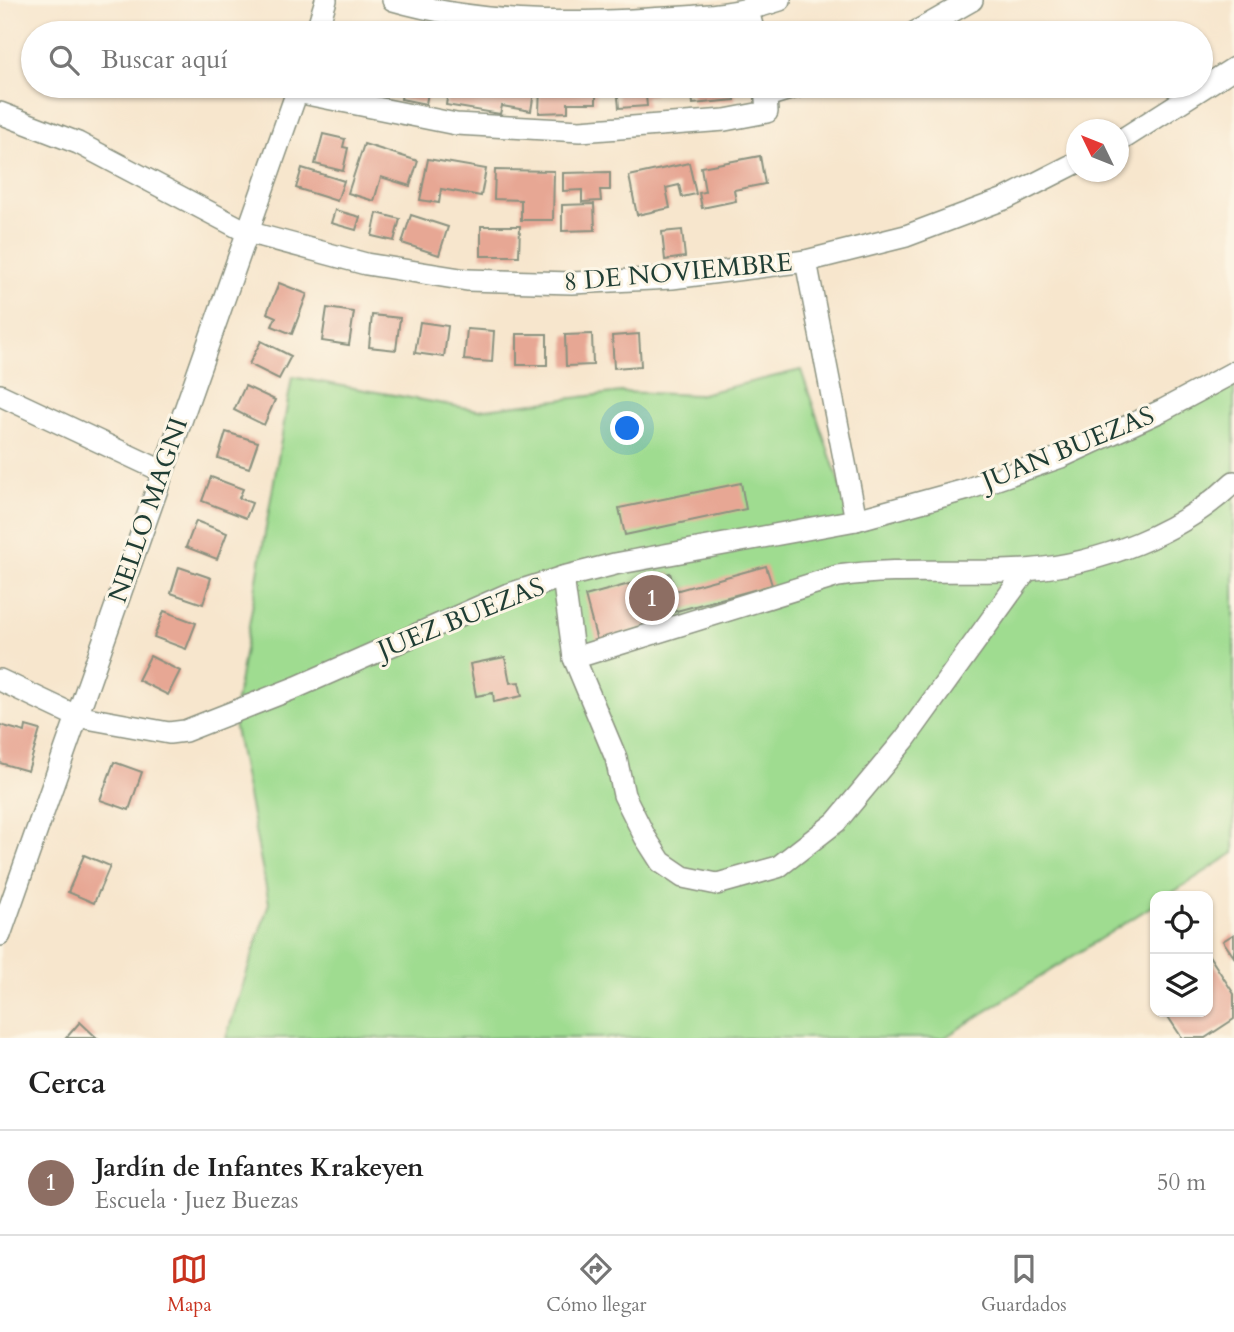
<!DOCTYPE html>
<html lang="es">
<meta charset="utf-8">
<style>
:root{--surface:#fff;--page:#f6f6f6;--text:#222;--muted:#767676;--line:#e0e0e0;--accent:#c8321e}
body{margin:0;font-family:Cardo,serif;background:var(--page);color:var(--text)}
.controls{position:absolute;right:21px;bottom:21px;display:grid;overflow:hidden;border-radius:14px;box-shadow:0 2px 5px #0004}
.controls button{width:63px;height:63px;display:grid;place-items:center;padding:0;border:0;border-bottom:2px solid var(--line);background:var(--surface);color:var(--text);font:35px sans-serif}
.compass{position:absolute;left:1066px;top:119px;width:63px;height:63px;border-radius:50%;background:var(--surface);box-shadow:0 2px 5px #0004;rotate:313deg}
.you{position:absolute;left:628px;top:429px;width:24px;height:24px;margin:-18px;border:5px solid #fff;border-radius:50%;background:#1a73e8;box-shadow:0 0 0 10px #1a73e833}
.badge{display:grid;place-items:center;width:46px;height:46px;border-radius:50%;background:var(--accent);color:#fff;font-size:23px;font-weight:700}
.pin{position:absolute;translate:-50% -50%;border:4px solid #fff;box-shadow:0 2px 7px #0006}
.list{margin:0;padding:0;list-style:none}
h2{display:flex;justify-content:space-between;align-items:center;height:91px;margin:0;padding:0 28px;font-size:30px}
h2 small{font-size:23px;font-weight:400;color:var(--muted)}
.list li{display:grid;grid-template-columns:46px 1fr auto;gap:21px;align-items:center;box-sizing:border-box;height:105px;padding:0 28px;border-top:2px solid var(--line)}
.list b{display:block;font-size:26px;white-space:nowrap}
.list p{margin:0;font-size:23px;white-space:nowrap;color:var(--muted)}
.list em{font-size:23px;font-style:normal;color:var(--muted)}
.icon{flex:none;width:38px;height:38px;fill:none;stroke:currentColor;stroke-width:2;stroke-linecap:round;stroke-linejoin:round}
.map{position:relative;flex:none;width:1234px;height:1038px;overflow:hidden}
.search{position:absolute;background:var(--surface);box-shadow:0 2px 5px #0004;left:21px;right:21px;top:21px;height:77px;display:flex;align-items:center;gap:18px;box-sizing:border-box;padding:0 24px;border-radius:38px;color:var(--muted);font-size:26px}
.sheet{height:196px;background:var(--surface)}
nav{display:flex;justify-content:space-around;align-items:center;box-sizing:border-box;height:98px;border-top:2px solid var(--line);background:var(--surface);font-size:19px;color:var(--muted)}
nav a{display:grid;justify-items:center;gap:4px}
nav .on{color:var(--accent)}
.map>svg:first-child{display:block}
</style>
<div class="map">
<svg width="1234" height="1038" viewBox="0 0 1234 1038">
<rect width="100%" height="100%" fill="#fcf5e5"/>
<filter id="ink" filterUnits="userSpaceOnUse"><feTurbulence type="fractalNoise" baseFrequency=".0143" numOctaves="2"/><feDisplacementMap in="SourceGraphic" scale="14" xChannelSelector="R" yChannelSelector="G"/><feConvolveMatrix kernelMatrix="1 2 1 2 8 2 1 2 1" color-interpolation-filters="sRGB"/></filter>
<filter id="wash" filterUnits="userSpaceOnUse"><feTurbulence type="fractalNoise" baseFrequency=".00686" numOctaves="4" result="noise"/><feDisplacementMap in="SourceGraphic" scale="28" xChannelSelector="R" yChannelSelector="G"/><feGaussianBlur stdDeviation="1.57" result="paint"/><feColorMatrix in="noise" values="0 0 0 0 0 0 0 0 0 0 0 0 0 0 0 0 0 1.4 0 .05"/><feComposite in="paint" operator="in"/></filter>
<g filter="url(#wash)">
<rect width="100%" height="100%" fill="#f7e6cd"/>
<!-- green -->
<polygon fill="#9fdc90" stroke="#5f8c62" stroke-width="2" points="801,370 853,523 1061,461 1234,375 1234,853 1167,896 1155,896 1155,904 944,1038 226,1038 269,903 233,718 292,377 478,410 621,392 697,395"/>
<g id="blocks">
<!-- building -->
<g fill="#e7a794">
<polygon points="356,86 385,86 382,95"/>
<polygon points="403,86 429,86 426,104 401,99"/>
<polygon points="449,86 466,86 466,90 472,91 473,86 535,86 531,111 502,106 500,114 446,105"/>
<polygon points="540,86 596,86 596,103 568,103 568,112 539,113"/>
<polygon points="617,86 654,86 654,95 646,96 647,106 619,108"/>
<polygon points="691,86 734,86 735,100 693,104"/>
<polygon points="323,134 345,139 343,147 348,148 343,171 315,164"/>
<polygon points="364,144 418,161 410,186 381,177 374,201 348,193"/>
<polygon points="760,156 765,184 734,190 736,201 702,208 699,193 705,192 701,167"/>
<polygon points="428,159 486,169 481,196 441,189 439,203 420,200"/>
<polygon points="689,163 696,194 682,197 679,185 666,188 670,208 637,215 629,176"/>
<polygon points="302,168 344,181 337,201 296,188"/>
<polygon points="495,170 554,171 553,220 521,220 521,200 494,199"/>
<polygon points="610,172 610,190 600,190 601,201 582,202 582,190 563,191 563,173"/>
<polygon points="594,204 595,230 562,231 562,205"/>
<polygon points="335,210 360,217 356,230 331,223"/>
<polygon points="377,213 400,219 394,241 372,236"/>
<polygon points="411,215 448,227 439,255 402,243"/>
<polygon points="481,226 520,226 519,256 481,256"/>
<polygon points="682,230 685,257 665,260 662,232"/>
<polygon points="279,283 307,294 292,334 272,326 276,317 267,313"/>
<polygon points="327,308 354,312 349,345 322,341"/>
<polygon points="372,315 400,318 396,350 369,347"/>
<polygon points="420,322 448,326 444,357 415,353"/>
<polygon points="467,329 494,331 492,362 464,360"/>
<rect x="517" y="334" width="30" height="31"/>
<polygon points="592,334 593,365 566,366 565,335"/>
<polygon points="639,334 641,366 614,368 612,336"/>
<polygon points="261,341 291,356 279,379 249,364"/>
<polygon points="245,386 275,400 264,425 234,410"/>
<polygon points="226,432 258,442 249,468 218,458"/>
<polygon points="211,477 243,489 239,498 252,503 246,518 202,501"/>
<polygon points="741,483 746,509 625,535 619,508"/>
<polygon points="196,521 227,533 217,559 186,547"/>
<polygon points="766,566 772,585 662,615 664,622 597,641 585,596 670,573 675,591"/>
<polygon points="179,567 211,578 203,604 171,593"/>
<polygon points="164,611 196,623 186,649 154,637"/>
<polygon points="150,656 180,671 168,695 138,680"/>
<polygon points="505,657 510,683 519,682 522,696 494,702 493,693 476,696 470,664"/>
<polygon points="0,725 25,732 26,726 40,730 28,771 0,763"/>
<polygon points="114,762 142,772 129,810 100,800"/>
<polygon points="84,855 110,866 94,903 68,892"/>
<polygon points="1234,934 1234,957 1223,941"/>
<polygon points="1208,954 1234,994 1234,1019 1205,1038 1182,1038 1165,1012 1208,1012"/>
<polygon points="80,1022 97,1038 66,1038"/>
</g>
</g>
</g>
<g filter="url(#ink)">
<use href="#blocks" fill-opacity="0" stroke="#8b9280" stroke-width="2"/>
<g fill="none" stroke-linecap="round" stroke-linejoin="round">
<!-- minor casing -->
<g stroke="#8b9280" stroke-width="24">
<g id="minor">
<path d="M393 0C476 24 564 24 649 19 698 16 733 16 780 0"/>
<polyline points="748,11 754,33"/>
<polyline points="316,33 326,0"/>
<polyline points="914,33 972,0"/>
<polyline points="297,92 456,124 580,131 725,120 767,112 765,86"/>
<polyline points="767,96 800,86"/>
<polyline points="0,113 78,143 247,232 366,264 467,280 572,283 672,278 806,261 906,236 1007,198 1076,163"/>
<polyline points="1118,142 1234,68"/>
<polyline points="806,261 856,520"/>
<polyline points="0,395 162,471"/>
<polyline points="563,577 574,658 616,758 624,795 645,837 661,862 683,877 717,884 778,867 836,822 905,739 1027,570"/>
<path d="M574 658 838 576C900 567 963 574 1026 570 1100 564 1180 534 1234 482"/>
<polyline points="0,680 76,716 169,733 185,731 297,687 506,595 563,577 615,564 856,520 965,490 1061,457 1163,410 1234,372"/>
<polyline points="0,935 299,86"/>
</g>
</g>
<!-- minor -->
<use href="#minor" stroke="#fff" stroke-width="21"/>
</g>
</g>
<g text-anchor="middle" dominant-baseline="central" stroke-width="6" stroke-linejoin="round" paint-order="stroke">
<!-- street labels -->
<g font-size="26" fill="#1f3d34" stroke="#fcf5e5">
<text transform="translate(678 272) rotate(-5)">8 DE NOVIEMBRE</text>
<text transform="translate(1068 448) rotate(-22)">JUAN BUEZAS</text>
<text transform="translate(148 510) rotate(-71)">NELLO MAGNI</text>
<text transform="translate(461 618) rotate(-22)">JUEZ BUEZAS</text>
</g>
</g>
</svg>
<div class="controls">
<button><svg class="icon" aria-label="locate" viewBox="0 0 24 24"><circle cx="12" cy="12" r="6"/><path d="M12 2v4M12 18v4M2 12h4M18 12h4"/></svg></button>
<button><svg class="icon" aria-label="layers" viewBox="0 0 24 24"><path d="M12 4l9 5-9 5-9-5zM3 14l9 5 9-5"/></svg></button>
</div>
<svg class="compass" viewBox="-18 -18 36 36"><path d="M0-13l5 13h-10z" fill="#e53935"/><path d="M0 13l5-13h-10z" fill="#767676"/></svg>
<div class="you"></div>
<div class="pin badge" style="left:652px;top:598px;background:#8d6e63">1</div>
<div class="search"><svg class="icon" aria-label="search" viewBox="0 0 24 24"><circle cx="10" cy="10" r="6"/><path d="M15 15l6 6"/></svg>Buscar aquí</div>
</div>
<section class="sheet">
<h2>Cerca<small></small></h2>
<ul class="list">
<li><span class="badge" style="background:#8d6e63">1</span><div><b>Jardín de Infantes Krakeyen</b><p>Escuela · Juez Buezas</p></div><em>50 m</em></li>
</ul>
</section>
<nav>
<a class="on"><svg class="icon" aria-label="map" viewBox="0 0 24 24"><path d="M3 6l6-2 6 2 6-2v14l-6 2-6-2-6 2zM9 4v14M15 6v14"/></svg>Mapa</a>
<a><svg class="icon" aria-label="directions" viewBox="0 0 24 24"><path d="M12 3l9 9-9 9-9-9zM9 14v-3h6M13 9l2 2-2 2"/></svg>Cómo llegar</a>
<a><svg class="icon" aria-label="saved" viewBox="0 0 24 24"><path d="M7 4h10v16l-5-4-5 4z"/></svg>Guardados</a>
</nav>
